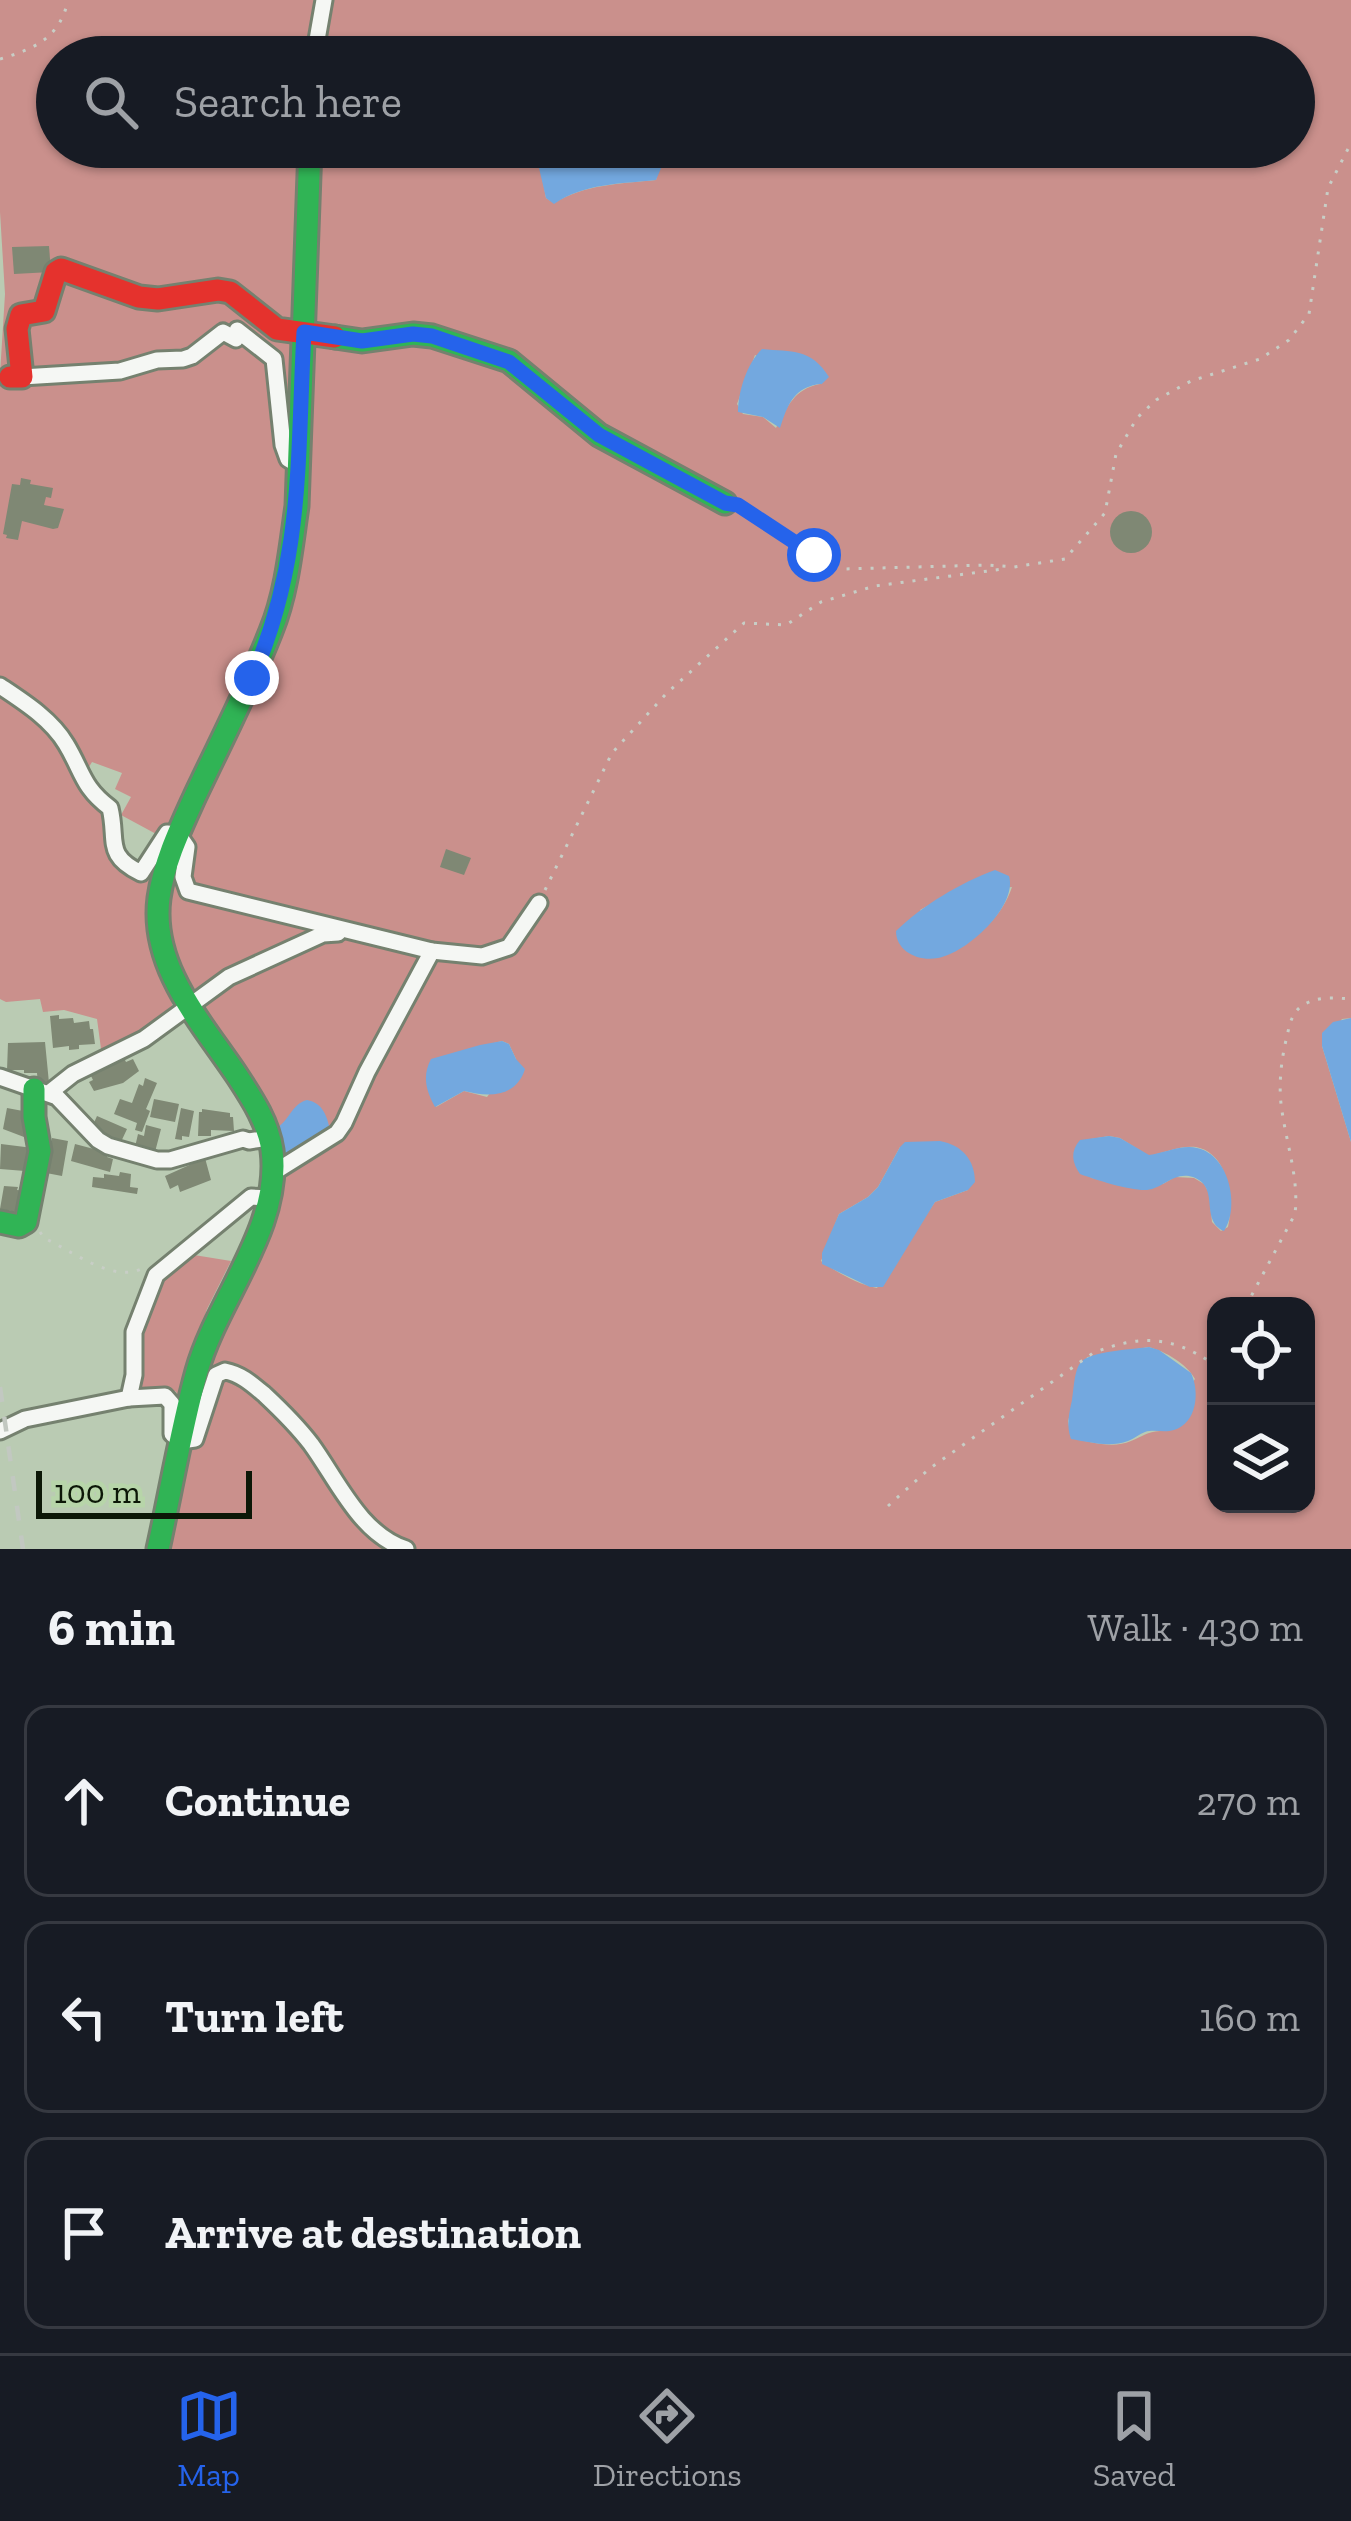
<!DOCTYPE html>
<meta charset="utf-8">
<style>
:root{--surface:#171b24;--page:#242831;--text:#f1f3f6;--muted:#9ea1a6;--line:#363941;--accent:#2563eb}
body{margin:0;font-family:"Zilla Slab",serif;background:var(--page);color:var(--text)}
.controls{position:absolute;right:36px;bottom:36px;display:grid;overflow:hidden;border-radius:24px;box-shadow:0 3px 9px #0004}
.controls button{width:108px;height:108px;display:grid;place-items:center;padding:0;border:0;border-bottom:3px solid var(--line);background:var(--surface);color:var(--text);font:60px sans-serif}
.scale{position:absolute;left:36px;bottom:30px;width:216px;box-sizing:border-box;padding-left:12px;border:6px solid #0c1707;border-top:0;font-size:33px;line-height:42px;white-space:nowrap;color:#0c1707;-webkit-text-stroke:9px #b7d5a9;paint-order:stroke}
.stop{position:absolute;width:36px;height:36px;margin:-27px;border:9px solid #2563eb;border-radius:50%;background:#fff}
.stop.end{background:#2563eb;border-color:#fff;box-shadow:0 3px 12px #0008}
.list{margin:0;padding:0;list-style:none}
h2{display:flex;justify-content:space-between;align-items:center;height:156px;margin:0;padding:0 48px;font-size:51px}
h2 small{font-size:39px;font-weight:400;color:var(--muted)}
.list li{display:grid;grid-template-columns:78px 1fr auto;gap:36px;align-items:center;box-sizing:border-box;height:192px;margin:0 24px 24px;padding:0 24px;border:3px solid var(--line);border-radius:24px}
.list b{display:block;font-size:45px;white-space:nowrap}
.list em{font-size:39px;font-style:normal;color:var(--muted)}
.icon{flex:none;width:66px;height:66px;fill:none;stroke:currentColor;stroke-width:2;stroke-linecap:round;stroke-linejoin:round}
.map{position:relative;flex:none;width:1351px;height:1549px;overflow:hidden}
.search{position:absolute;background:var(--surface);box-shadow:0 3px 9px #0004;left:36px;right:36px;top:36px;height:132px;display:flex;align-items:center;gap:30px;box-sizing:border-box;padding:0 42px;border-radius:66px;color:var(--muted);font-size:45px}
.sheet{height:804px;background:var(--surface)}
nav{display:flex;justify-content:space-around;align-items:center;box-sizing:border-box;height:168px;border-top:3px solid var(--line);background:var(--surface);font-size:33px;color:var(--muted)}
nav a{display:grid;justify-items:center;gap:6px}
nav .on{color:var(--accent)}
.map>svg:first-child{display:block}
</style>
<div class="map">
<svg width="1351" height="1549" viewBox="0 0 1351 1549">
<rect width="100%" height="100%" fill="#bacbb3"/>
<!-- forest -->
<g fill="#ca908c" fill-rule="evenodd">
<polygon points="0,0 315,0 305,57 57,57 57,147 302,147 285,534 264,624 175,824 158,835 121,815 131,797 115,789 122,773 92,762 84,775 69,743 0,683 0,374 5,294 0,212"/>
<path d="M334 0H1351V1018L1342 1019 1322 1046 1351 1142V1549H168L199 1393 233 1302 274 1224 280 1200 283 1160 181 973 171 948 168 905 173 874 273 654 282 630 298 566 320 147H540L537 150 546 198 554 203C586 184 619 184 656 180L661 159 658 152 660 147H1294V57H324ZM755 355 820 384C794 389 788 406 776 428L763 417 743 414 737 404ZM1012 887C1002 917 979 936 952 952L920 910 951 893ZM502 1041 509 1044 516 1059 487 1097 464 1091 436 1107 458 1052ZM1109 1136 1120 1138 1149 1156C1163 1153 1181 1145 1196 1147 1229 1153 1234 1201 1228 1227L1221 1231 1212 1222 1209 1193 1204 1184 1194 1178 1175 1177 1163 1184 1091 1178 1080 1141ZM900 1147 968 1190 935 1202 877 1288C857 1284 838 1273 821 1261L839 1214 868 1197 878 1187ZM1216 1306H1306V1504H1216ZM1149 1347C1166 1352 1186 1363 1195 1379L1160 1431C1147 1432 1143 1436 1131 1441 1113 1449 1090 1442 1071 1438L1068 1421 1087 1357Z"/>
<path d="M0 690 43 722 107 810 110 845 142 877 161 844C151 879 142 915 152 952 158 974 175 993 173 1016L102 1056 97 1019 64 1010 43 1012 40 999 6 1002 0 999Z"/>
<polygon points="194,1255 231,1261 207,1309 180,1397 175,1391 135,1392 137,1344 159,1277 185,1258"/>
</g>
<!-- water -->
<g fill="#73a8df">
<path d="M540 147H670L659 149 662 166 656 180C620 184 585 183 554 204L546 198 536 155Z"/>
<path d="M762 349C792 352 811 348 829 377 816 389 828 381 811 386 791 392 786 410 780 428L763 417 738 412C738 392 747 363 762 349Z"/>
<path d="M995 870 1009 876C1018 906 967 953 938 958 918 962 896 951 896 931 923 905 960 883 995 870Z"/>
<polygon points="1351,1018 1351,1142 1322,1046 1322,1033 1333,1022"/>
<path d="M502 1041 509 1044 516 1059 525 1069C516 1098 488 1097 464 1091L435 1107C426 1091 422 1076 431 1059L480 1045Z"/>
<path d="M307 1100C323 1103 327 1116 330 1130L284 1159 278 1127C290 1119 292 1104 307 1100Z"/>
<path d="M1109 1136 1120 1138 1149 1155C1164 1153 1183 1144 1197 1148 1230 1155 1240 1208 1224 1231 1199 1220 1221 1187 1193 1177 1174 1171 1164 1188 1147 1190 1131 1191 1096 1180 1080 1174 1072 1163 1070 1151 1080 1140Z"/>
<path d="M940 1141C962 1145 975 1160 975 1182L968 1190 935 1202 883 1287H870L822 1264V1253L839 1214 868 1197 878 1187 900 1147 905 1142Z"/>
<path d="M1149 1347 1159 1350 1191 1373C1200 1392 1197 1423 1174 1430 1164 1433 1154 1429 1145 1432 1139 1434 1134 1439 1128 1441 1110 1448 1089 1442 1071 1439 1066 1425 1069 1414 1072 1400 1074 1389 1074 1370 1081 1362 1091 1351 1134 1349 1149 1347Z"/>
</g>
<!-- building -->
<g fill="#7f8874">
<polygon points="49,246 51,272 14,274 12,247"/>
<polygon points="21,478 31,480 30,484 53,488 51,498 46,497 44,505 64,509 58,528 53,529 22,521 18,540 6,538 7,535 3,534 12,484 20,485"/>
<circle cx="1131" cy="532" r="21"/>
<polygon points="446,849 471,858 464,875 440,867"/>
<polygon points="59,1015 59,1019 73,1018 74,1023 89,1021 90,1029 93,1029 95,1044 79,1045 79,1049 69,1050 69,1046 53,1048 50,1016"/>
<polygon points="45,1042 49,1083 38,1085 37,1073 24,1073 24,1070 7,1070 8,1043"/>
<polygon points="124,1058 126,1062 133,1059 139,1071 123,1083 94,1091 89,1082 93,1080 90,1074"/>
<polygon points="145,1078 157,1083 146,1109 150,1111 142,1132 135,1130 137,1123 114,1114 120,1099 132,1103 139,1084 143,1086"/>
<polygon points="154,1099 179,1104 175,1122 150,1117"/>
<polygon points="7,1108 23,1111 22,1116 26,1117 27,1121 24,1137 3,1129"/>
<polygon points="181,1108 194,1111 189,1137 182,1136 182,1140 175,1139"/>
<polygon points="202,1109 230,1113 230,1117 233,1117 234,1131 211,1130 211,1136 198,1136 199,1112 202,1112"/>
<polygon points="97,1116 127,1129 120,1144 106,1138 107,1135 93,1125"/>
<polygon points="146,1125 161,1129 155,1152 135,1147 138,1134 144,1136"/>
<polygon points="52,1138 68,1141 62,1176 41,1172 49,1158"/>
<polygon points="1,1144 33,1148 27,1177 24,1177 25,1171 0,1169"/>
<polygon points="75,1144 109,1153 107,1157 113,1159 110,1172 71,1161"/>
<polygon points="205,1158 211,1180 180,1192 178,1185 170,1189 165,1176"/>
<polygon points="120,1172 131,1174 130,1187 138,1188 137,1194 92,1187 93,1177 104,1178 104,1174 119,1176"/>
<polygon points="4,1186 18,1187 17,1190 27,1191 23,1213 0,1209"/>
</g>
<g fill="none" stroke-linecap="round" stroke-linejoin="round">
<!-- street casing -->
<g stroke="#75816f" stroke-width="21">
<g id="street">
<polyline points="314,57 324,0"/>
<polyline points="22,377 120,371 157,360 183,359 192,356 223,332 236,339 237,330 274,359 283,445 288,459 298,465"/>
<path d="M0 686C24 702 51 719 66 744 83 772 82 787 110 808 118 841 104 855 141 873L167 833 178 834 187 847 183 877 188 891 432 951 482 956 509 947 539 903"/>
<polyline points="0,1077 57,1097 98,1140 108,1146 157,1160 170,1160 243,1139 249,1141 269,1138"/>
<polyline points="49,1093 73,1074 144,1039 229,977 323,934 338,933"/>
<polyline points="273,1173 337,1133 344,1123 367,1072 432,951"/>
<path d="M129 1398 165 1396 172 1404V1434L181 1441 195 1439 216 1375 225 1371C241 1374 252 1384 265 1395 281 1410 298 1427 311 1444 338 1481 360 1534 406 1549"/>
<polyline points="0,1431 25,1419 129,1398 134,1375 134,1332 156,1275 251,1197 271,1198"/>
</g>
</g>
<!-- fast casing -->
<g stroke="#75816f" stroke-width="27">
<g id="fast">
<polyline points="335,337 362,341 413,334 432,336 509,361 599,435 725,503"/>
<polyline points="0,1222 19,1226 26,1222 40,1151 34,1117 34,1089"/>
<path d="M158 1549C171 1490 181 1429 197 1371 217 1299 282 1228 272 1150 268 1123 253 1100 238 1077 202 1023 150 967 159 898 164 862 180 829 195 796 221 741 249 687 271 631 287 592 291 547 297 506L310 147"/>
</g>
</g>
<!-- jam casing -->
<g stroke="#75816f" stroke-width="27">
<polyline id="jam" points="10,377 22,377 17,329 21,315 44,311 56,272 61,269 139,297 158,299 218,290 230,292 277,329 335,337"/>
</g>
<!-- path -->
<g stroke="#c8cec6" stroke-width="3" stroke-dasharray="3 9" stroke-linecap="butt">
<path d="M0 59C34 49 60 38 68 0"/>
<polyline points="744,508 814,555 844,569 988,565 1014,567 1065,559 1105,513 1116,454 1137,418 1156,400 1191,381 1260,359 1289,340 1309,314 1328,188 1351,143"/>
<polyline points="545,890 612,753 666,694 744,623 786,625 821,602 875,586 1003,569"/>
<path d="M40 1232 44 1238C72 1251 114 1284 143 1268"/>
<path d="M1246 1306 1295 1214C1299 1179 1287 1146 1282 1111 1278 1087 1281 1060 1287 1036 1290 1023 1292 1011 1305 1004 1319 996 1336 998 1351 999"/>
<path d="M888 1506 929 1469 1093 1353C1139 1335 1170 1335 1212 1363L1216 1356"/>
</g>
<!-- street -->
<use href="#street" stroke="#f5f7f4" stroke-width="15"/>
<!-- fast -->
<use href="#fast" stroke="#30b455" stroke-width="21"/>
<!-- jam -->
<use href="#jam" stroke="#e5322d" stroke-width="21"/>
<!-- rail -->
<polyline stroke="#c2c8c1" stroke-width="4.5" stroke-dasharray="15 15" stroke-linecap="butt" points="0,1387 23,1549"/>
</g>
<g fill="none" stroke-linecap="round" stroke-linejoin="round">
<!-- route -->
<path stroke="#2563eb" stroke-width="15" d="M252 678C304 560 297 457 304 332L362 341 413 334 432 336 509 362 599 435 725 503 738 505 814 555"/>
</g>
</svg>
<div class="controls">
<button><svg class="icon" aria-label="locate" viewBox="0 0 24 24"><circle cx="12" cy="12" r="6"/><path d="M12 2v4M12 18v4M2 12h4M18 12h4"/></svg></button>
<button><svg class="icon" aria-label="layers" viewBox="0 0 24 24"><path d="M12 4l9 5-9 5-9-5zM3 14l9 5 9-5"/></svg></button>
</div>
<div class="scale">100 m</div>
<div class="stop" style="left:814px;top:555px"></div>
<div class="stop end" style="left:252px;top:678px"></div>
<div class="search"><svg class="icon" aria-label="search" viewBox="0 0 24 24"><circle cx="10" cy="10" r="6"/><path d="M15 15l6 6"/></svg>Search here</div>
</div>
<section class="sheet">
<h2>6 min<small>Walk · 430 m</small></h2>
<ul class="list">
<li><svg class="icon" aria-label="ahead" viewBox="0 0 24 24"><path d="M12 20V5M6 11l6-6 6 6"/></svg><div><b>Continue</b></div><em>270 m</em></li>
<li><svg class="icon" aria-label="left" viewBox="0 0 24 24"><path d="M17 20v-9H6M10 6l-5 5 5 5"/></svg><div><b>Turn left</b></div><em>160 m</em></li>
<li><svg class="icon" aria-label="arrive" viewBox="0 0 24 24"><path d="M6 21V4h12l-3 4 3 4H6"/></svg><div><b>Arrive at destination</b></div></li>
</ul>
</section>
<nav>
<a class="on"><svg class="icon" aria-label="map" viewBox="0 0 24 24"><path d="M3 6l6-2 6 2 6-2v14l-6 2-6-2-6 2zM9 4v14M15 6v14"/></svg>Map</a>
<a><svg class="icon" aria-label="directions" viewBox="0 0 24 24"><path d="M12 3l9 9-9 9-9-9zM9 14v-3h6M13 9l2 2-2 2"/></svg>Directions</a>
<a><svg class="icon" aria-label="saved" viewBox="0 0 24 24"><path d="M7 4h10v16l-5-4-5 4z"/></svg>Saved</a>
</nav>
